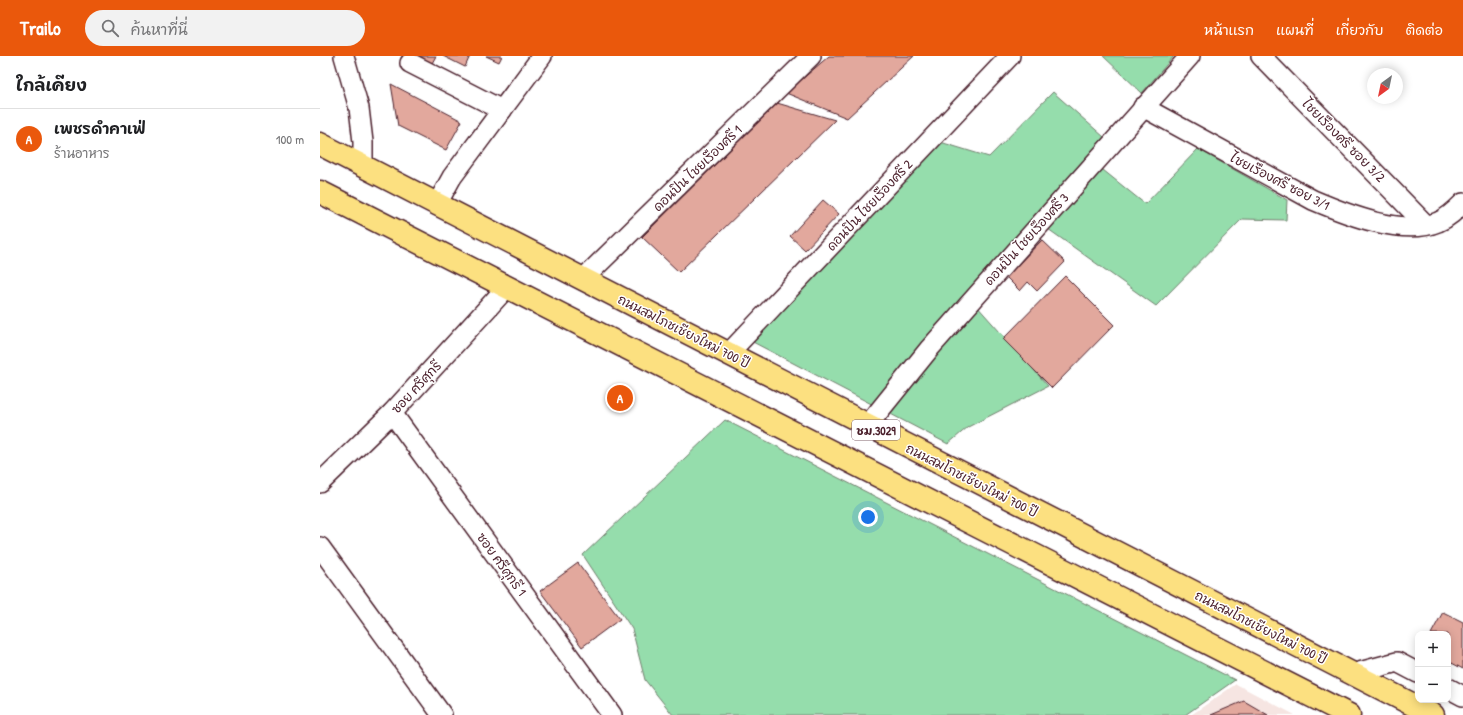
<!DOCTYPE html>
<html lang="th">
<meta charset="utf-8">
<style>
:root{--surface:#fff;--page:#f2f2f2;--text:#202124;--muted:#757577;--line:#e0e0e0;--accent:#ea580c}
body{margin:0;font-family:"Patrick Hand","Playpen Sans Thai",sans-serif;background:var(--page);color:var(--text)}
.controls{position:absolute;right:12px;bottom:12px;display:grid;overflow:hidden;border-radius:8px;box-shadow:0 2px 10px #0003}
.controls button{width:36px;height:36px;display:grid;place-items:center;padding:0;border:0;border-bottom:1px solid var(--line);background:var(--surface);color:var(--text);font:20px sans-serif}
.compass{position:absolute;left:1047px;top:12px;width:36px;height:36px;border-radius:50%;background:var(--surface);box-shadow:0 2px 10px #0003;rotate:213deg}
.you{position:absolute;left:548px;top:461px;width:14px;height:14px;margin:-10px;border:3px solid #fff;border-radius:50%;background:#1a73e8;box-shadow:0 0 0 6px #1a73e833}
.badge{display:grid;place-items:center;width:26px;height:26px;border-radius:50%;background:var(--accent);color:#fff;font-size:13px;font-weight:700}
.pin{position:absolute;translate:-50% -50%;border:2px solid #fff;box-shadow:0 1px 4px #0006}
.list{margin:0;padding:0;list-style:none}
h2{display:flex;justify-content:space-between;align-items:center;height:52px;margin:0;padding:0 16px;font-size:17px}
h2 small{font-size:13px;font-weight:400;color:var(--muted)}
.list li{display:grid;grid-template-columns:26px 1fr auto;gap:12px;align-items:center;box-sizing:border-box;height:60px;padding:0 16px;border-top:1px solid var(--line)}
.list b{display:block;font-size:15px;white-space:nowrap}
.list p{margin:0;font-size:13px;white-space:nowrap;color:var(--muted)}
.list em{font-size:13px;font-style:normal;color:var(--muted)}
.icon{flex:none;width:22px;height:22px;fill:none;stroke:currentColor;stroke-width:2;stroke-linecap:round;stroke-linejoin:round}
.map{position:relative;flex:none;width:1143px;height:659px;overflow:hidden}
header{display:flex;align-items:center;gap:24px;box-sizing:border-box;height:56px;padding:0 20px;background:var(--accent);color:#fff}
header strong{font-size:19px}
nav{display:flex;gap:22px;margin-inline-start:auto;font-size:14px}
.search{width:280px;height:36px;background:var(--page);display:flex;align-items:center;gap:10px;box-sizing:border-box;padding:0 14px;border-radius:22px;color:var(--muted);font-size:15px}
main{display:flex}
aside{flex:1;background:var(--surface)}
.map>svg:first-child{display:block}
</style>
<header>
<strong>Trailo</strong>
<div class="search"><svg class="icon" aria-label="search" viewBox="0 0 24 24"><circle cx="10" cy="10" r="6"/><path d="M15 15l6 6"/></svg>ค้นหาที่นี่</div>
<nav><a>หน้าแรก</a><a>แผนที่</a><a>เกี่ยวกับ</a><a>ติดต่อ</a></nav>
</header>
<main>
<aside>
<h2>ใกล้เคียง<small></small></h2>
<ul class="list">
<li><span class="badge">A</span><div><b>เพชรดำคาเฟ่</b><p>ร้านอาหาร</p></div><em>100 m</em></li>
</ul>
</aside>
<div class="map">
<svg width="1143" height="659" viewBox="0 0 1143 659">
<rect width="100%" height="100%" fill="#fff"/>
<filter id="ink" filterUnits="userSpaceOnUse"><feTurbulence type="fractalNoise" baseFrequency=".025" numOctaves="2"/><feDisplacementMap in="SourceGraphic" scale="8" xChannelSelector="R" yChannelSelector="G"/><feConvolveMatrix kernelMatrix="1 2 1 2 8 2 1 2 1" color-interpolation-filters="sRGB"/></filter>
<g filter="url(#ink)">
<!-- built -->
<polygon fill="#f6e5e2" points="916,628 975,659 871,659"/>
<!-- green -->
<g fill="#95ddac" stroke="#707e6c">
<polygon points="783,0 854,0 822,37"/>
<polygon points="733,36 784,81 767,101 825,148 878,93 967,144 966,164 922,163 836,250 714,163 648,240 728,330 648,371 628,388 429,284 617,85 669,101"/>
<polygon points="405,364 915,624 865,659 353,659 325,624 312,573 263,499"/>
</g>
<!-- building -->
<g fill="#e2a89d" stroke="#4a1f2b">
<polygon points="92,0 116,0 111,9"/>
<polygon points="123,0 150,0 145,11"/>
<polygon points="166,0 182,0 179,6"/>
<polygon points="509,0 594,0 527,62 466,37"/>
<polygon points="71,28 142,65 126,94 78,70"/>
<polygon points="457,47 515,64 359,216 322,181"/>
<polygon points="503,144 519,158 485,194 470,180"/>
<polygon points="722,184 745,206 717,235 708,226 700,235 686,221"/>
<polygon points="745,220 794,269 732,332 683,283"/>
<polygon points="258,507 300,563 262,591 220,535"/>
<polygon points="1123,556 1143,566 1143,613 1128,605 1128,578 1111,578"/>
<polygon points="924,645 948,659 891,659"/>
</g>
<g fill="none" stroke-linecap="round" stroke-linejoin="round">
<!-- minor casing -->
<g stroke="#4a1f2b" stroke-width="22">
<g id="minor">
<polyline points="24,0 39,52 43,86 43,110"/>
<polyline points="941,0 1106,169"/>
<polyline points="90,7 182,54"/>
<path d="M823 51 993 144C1026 158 1083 181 1118 166 1128 162 1136 154 1143 147"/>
<polyline points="117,148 132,121 222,0"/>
<polyline points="263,223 491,0"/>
<polyline points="408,298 690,0"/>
<polyline points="72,357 292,659"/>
<polyline points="547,370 610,292 870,0"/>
<polyline points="0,427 72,357 187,231"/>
<polyline points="0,491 122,659"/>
<polyline points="1032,618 1077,606 1098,617"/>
<polyline points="1128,632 1143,640"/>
</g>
</g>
<!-- major casing -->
<g stroke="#4a1f2b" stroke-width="25">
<g id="major">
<polyline points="0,88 1113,659"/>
<polyline points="0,136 1029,659"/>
</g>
</g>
<!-- minor -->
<use href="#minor" stroke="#fff" stroke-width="19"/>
<!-- major -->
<use href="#major" stroke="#fce080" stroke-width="22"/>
</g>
</g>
<g text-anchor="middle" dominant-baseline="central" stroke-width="3" stroke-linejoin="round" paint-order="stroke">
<!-- shield labels -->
<rect fill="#fff" stroke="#80626b" stroke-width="1" x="532" y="364" width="48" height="20" rx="3"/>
<g font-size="12" font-weight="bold" fill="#4a1f2b">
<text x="556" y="374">ชม.3029</text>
</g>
<!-- street labels -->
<g font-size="13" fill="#4a1f2b" stroke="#fff">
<text transform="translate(1024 84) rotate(45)">ไชยเรืองศรี ซอย 3/2</text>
<text transform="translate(377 112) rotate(-44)">ดอนปิน ไชยเรืองศรี 1</text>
<text transform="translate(960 125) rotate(27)">ไชยเรืองศรี ซอย 3/1</text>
<text transform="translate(549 149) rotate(-47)">ดอนปิน ไชยเรืองศรี 2</text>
<text transform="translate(706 183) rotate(-48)">ดอนปิน ไชยเรืองศรี 3</text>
<text transform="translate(364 275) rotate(27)">ถนนสมโภชเชียงใหม่ 700 ปี</text>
<text transform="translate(96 331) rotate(-47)">ซอย ศรีศุกรี</text>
<text transform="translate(652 424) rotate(27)">ถนนสมโภชเชียงใหม่ 700 ปี</text>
<text transform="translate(182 508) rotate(54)">ซอย ศรีศุกรี 1</text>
<text transform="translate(941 571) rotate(27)">ถนนสมโภชเชียงใหม่ 700 ปี</text>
</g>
</g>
</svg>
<div class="controls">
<button>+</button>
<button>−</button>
</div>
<svg class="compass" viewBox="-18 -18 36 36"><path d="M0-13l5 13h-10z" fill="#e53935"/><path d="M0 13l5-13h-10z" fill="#757577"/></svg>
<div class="you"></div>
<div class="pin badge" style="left:300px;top:342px">A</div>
</div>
</main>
